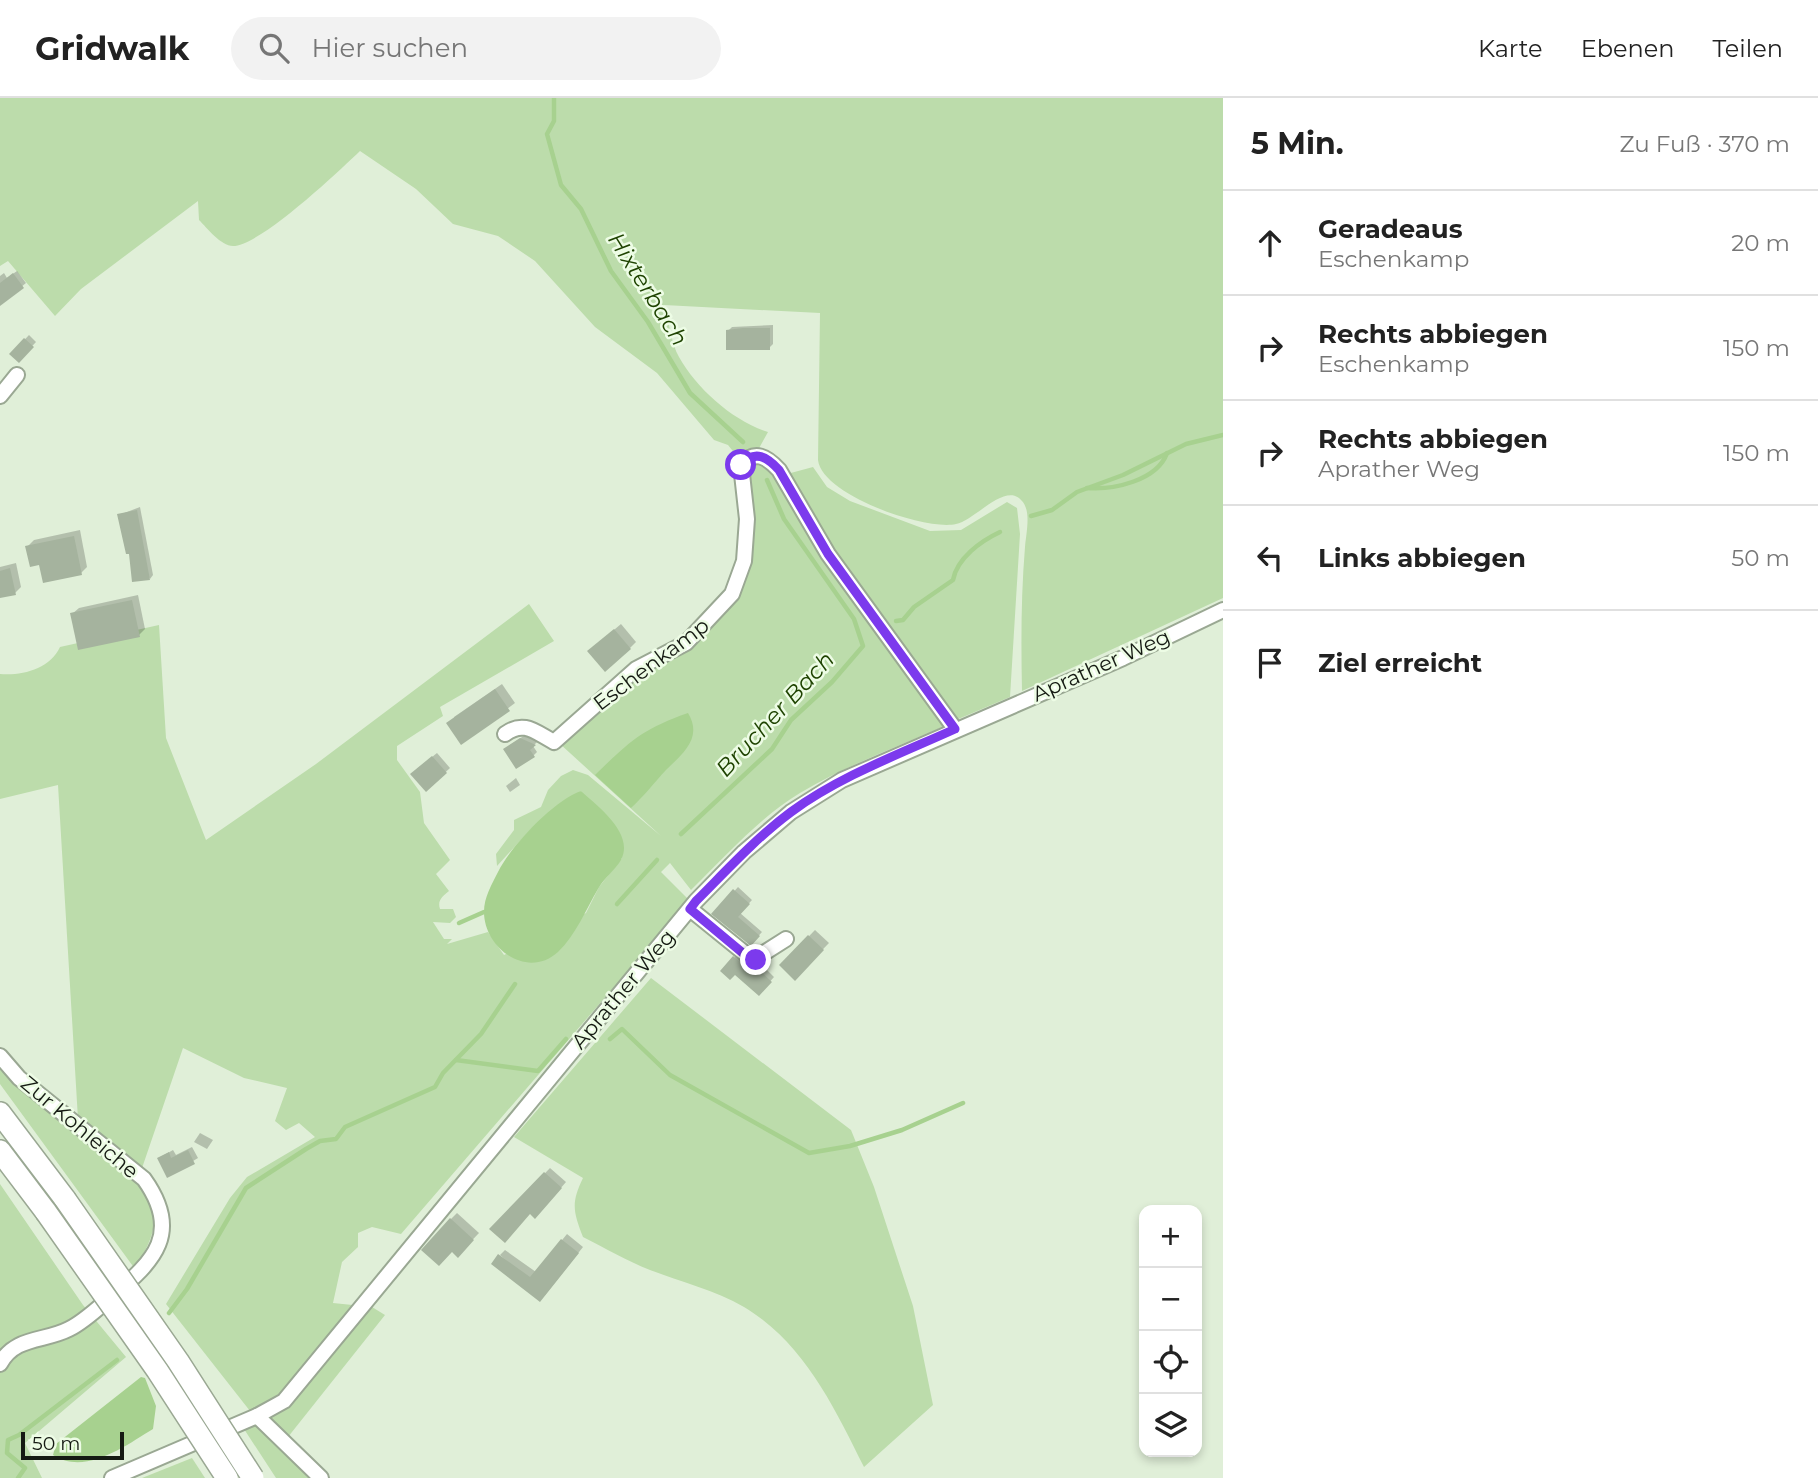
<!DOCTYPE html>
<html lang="de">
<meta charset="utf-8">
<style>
:root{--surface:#fff;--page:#f2f2f2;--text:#222;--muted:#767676;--line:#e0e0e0}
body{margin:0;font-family:Montserrat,sans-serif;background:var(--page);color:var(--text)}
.controls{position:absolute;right:21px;bottom:21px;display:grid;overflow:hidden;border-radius:14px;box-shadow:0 4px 10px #0003}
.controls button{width:63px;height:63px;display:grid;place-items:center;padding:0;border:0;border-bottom:2px solid var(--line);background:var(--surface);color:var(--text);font:35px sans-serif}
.scale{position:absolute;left:21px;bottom:18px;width:103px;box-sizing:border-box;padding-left:7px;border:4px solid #151a13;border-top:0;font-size:19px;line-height:24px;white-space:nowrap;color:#151a13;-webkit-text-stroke:5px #edfce5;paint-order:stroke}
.stop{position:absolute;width:21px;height:21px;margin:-16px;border:5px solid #7c3aed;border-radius:50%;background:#fff}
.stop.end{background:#7c3aed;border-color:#fff;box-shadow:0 2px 7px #0008}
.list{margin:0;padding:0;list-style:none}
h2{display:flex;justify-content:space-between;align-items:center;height:91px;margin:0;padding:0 28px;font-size:30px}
h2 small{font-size:23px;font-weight:400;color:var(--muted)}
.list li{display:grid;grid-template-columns:46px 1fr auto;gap:21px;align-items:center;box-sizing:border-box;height:105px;padding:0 28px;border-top:2px solid var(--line)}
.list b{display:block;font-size:26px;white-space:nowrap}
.list p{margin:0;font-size:23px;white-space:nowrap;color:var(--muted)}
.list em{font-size:23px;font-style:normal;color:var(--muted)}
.icon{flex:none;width:38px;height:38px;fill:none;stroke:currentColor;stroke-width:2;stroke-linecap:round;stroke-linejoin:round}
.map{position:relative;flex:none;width:1223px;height:1380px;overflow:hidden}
header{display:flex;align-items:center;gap:42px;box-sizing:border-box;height:98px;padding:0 35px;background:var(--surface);border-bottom:2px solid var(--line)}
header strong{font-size:33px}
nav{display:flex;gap:38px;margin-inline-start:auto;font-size:24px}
.search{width:490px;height:63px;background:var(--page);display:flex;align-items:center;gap:18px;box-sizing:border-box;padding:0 24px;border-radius:38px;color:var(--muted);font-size:26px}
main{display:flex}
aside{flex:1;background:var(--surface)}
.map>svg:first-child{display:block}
</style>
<header>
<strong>Gridwalk</strong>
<div class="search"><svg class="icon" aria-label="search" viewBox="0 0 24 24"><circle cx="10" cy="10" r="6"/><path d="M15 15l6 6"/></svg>Hier suchen</div>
<nav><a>Karte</a><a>Ebenen</a><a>Teilen</a></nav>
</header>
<main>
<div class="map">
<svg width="1223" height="1380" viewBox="0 0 1223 1380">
<rect width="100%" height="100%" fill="#e0efd8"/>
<!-- green -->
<g fill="#bcdcab">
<path d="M0 0H1223V500L1022 593C1021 545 1021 497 1025 449 1026 435 1032 412 1021 402 1005 384 974 423 956 426 925 433 822 397 818 362L820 215 664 207C669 223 671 245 679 259 697 291 733 323 768 334L758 352 736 357 728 347 714 342 657 275 595 229 535 163 498 138 453 126 416 91 360 53C339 73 260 148 233 148 221 148 207 130 199 122L198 103 81 191 55 218 8 163 0 168Z"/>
<path d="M761 364 770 369 947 627C897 649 847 667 800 695 760 719 725 759 691 792L670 765 661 774 689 802 401 1136 372 1129 358 1135V1149L342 1164 333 1205 372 1209 385 1217 288 1339 328 1380H276L244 1331 250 1313 166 1206 230 1100 247 1079 315 1039 299 1025 286 1032 275 1023 287 990 244 980 183 950 141 1073 78 1021 58 687 0 701V576C22 578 50 571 60 549L159 527 166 640 206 742 316 666 529 506 554 543 440 609 443 618 397 648V662L420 694 424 725 450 762 436 776 449 793C443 798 437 802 440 811H453L456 819 450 825 433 824 444 841H452L447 846 488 834 504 857 586 815 599 789 622 760 581 693 531 731 497 768 496 756 514 732V722L541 709 548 692 561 678 573 672 588 677 661 738 559 645 633 579 691 545 739 501 753 452 750 369Z"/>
<polygon points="813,369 827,389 850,403 930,433 961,432 1007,404 1017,410 1020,436 1010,599 956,622 817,429 787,376"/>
<path d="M651 880 851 1032 874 1089 913 1208 933 1307 864 1369C834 1309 804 1245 744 1209 715 1192 681 1184 650 1172 627 1163 605 1150 583 1139 573 1113 571 1105 583 1080L514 1039Z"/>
<path d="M0 968C34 996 136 1070 151 1105 161 1129 146 1151 135 1171L0 986Z"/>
<polygon points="0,1086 83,1207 126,1259 25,1345 42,1380 0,1380"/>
<polygon points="192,1360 205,1380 142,1380"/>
</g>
<!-- water -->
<g fill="#a7d18f">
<path d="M688 615C703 640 683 655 666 672 654 685 644 698 631 710L595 677C629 644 642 631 688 615Z"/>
<path d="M581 693C597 708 635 735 621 762 615 772 604 780 598 791 586 811 576 837 558 854 527 882 484 850 484 814 484 799 492 786 498 774 511 748 553 703 581 693Z"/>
<path d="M141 1279 145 1280 156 1308 153 1331C125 1348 85 1378 53 1357L56 1346Z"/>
</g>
<!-- shadow -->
<g fill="#0003">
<polygon points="17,173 26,185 0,206 0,178 4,175 7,180"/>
<polygon points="773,227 773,246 769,250 728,233 732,229"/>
<polygon points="29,237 36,244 18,263 11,256"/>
<polygon points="140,409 153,477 150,481 131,454 119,417"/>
<polygon points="80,432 87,469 81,475 41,465 27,449 34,442"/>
<polygon points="16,465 21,489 15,495 0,499 0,469"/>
<polygon points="138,497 145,531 139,537 72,516 79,510"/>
<polygon points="621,526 636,544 630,550 596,547"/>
<polygon points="502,586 515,605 462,645 454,619"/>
<polygon points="525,637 538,643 533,648 537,654 533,658 509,648"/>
<polygon points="437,655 450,670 426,692 416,672"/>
<polygon points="516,680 520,687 510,694 506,688"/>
<polygon points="738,789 752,802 740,815 762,834 751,846 714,816"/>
<polygon points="815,832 829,845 795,880 781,867"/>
<polygon points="738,856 752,867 762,867 774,879 759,896 735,874 723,873"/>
<polygon points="200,1035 213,1042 207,1051 194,1044"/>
<polygon points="192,1049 198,1060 168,1078 159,1060 173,1052 176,1057"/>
<polygon points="550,1070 566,1084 540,1114 530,1114 491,1131"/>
<polygon points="457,1115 479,1135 458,1157 452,1152 451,1121"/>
<polygon points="567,1136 583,1149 545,1197 500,1157 505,1152 536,1174"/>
</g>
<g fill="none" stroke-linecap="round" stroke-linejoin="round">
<!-- stream -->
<g stroke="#a7d18f" stroke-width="4.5">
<polyline points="554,0 554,23 547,36 561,87 581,111 611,173 648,224 690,295 743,344"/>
<path d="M1087 390C1113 392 1157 383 1167 355"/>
<polyline points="1031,418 1052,412 1077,394 1123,377 1186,346 1223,337"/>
<path d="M896 523 903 522 914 509 953 482C957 460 981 443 1000 434"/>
<polyline points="681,736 772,651 791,622 832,584 863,548 854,521 784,421 767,382"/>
<polyline points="617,806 657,762"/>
<polyline points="459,825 484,814"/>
<polyline points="610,941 622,931 670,977 809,1055 850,1048 902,1032 963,1005"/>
<polyline points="456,962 538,973 566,941"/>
<polyline points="169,1215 187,1191 246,1090 306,1051 320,1043 336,1041 345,1029 435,989 443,975 481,936 515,886"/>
<polyline points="18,1380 25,1370 7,1355 8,1342 19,1337 117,1262"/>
</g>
</g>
<!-- building -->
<g fill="#a5b39e">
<polygon points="13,175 24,190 0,208 0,185"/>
<polygon points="743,230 770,230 770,252 726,252 726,232"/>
<polygon points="24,240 34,249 19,265 9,256"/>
<polygon points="137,412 150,482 132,484 129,456 126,456 117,416"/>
<polygon points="74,438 82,477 43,485 39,467 30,469 25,448"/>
<polygon points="10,470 16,497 0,500 0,473"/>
<polygon points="132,502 140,539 78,552 70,515"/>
<polygon points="614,531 631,551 605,574 587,553"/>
<polygon points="495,591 510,613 461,647 446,625"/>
<polygon points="520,640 536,647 530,652 535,659 516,671 503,651"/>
<polygon points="432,658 447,675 426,694 410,676"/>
<polygon points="733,791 750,806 738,819 760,838 751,848 711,816"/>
<polygon points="808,837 824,852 795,883 779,867"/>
<polygon points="733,858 748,870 757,870 772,884 759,898 735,877 730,882 720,873"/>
<polygon points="188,1052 195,1066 167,1080 157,1060 169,1054 171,1060"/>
<polygon points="544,1074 562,1090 535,1121 530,1116 505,1145 489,1131"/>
<polygon points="450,1120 474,1142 458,1160 452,1154 439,1168 421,1152"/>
<polygon points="561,1141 579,1155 540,1204 491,1166 498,1156 530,1179"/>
</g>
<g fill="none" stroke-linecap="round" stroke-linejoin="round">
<!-- minor casing -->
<g stroke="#9aa893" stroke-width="18">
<g id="minor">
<polyline points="0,298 17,277"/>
<path d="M505 636C524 622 535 634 554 644L636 571 686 545 732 496 744 463 747 421 741 367C755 351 767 359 779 372L828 456 955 631"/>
<polyline points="690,811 753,862 786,841"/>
<path d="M0 958 19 980 144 1081C182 1134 155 1163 112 1198 99 1209 85 1223 69 1231 44 1244 15 1238 0 1266"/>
<polyline points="257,1318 321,1380"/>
<polyline points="112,1380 257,1318 284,1303 696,803 744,754 791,714 842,682 1123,560 1223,512"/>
</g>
</g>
<!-- highway casing -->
<g stroke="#9aa893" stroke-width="24">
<g id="highway">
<polyline points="0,1015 65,1101"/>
<polyline points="0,1053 46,1114"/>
</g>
</g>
<!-- minor -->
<use href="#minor" stroke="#fff" stroke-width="14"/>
<!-- highway -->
<use href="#highway" stroke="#fff" stroke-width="21"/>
<!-- highway-bridge casing -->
<g stroke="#9aa893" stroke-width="24" stroke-linecap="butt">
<g id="highway-bridge">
<polyline points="65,1101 178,1263 253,1380"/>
<polyline points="46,1114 157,1272 227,1380"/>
</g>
</g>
<!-- highway-bridge -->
<use href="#highway-bridge" stroke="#fff" stroke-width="21"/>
</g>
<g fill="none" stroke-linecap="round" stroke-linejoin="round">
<!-- route -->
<path stroke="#7c3aed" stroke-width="9" d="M741 367C755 351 767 359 779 372L828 456 955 631C900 656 840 678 791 714 756 740 727 772 696 803L690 811 750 861 756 862"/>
</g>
<g text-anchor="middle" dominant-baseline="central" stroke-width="5" stroke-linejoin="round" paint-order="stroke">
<!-- street labels -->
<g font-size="21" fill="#151a13" stroke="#edfce5">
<text transform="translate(651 566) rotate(-37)">Eschenkamp</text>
<text transform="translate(1101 567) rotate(-24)">Aprather Weg</text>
<text transform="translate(623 891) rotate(-50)">Aprather Weg</text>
<text transform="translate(80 1029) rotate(40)">Zur Kohleiche</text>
</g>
<!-- water labels -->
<g font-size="23" font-style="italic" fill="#1e4300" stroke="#edfce5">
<text transform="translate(648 191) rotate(58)">Hixterbach</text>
<text transform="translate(775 616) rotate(-47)">Brucher Bach</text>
</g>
</g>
</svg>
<div class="controls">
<button>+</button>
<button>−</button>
<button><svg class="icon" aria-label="locate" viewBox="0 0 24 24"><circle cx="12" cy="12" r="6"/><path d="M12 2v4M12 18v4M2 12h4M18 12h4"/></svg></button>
<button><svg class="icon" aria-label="layers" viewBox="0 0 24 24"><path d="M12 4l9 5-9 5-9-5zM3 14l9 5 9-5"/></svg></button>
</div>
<div class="scale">50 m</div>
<div class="stop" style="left:741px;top:367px"></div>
<div class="stop end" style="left:756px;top:862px"></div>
</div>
<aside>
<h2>5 Min.<small>Zu Fuß · 370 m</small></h2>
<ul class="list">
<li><svg class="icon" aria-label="ahead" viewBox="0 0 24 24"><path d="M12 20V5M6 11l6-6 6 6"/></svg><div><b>Geradeaus</b><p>Eschenkamp</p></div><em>20 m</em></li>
<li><svg class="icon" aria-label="right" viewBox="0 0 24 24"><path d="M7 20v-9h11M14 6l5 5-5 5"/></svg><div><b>Rechts abbiegen</b><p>Eschenkamp</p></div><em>150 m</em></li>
<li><svg class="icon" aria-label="right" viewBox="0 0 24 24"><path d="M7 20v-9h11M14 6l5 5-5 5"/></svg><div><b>Rechts abbiegen</b><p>Aprather Weg</p></div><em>150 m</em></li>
<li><svg class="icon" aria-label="left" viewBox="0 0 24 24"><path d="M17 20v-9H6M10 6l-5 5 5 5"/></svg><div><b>Links abbiegen</b></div><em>50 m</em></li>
<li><svg class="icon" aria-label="arrive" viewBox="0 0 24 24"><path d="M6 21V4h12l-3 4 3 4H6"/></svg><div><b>Ziel erreicht</b></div></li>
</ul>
</aside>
</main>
